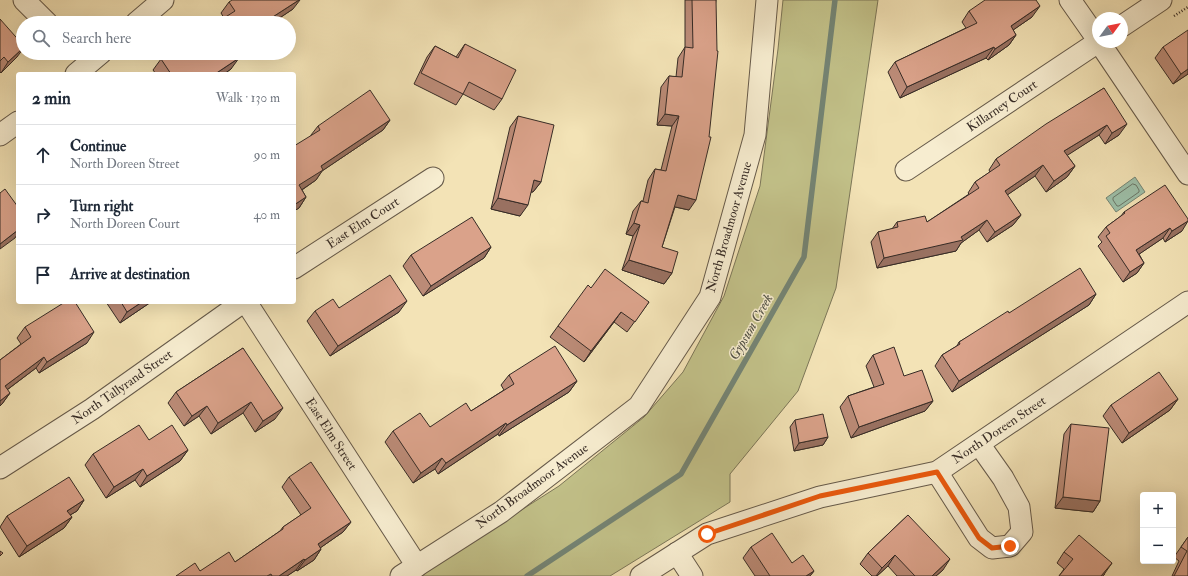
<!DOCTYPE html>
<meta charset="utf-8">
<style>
:root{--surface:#fff;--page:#f2f2f3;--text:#1f2937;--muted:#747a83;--line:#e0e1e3}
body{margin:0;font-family:"IM FELL Double Pica",serif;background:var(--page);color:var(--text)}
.controls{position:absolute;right:12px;bottom:12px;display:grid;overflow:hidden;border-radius:4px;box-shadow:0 4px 16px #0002}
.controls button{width:36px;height:36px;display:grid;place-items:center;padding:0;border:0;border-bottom:1px solid var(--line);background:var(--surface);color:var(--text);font:20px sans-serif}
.compass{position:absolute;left:1092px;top:12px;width:36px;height:36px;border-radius:50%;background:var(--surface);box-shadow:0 4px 16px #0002;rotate:57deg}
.stop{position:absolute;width:12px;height:12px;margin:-9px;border:3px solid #ea580c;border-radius:50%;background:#fff}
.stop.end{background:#ea580c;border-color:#fff;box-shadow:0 1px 4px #0008}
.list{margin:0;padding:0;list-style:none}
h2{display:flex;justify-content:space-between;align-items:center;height:52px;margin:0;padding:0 16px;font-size:17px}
h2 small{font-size:13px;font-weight:400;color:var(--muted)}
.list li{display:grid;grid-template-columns:26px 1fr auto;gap:12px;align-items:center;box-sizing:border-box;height:60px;padding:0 16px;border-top:1px solid var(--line)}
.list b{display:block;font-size:15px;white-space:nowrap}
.list p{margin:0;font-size:13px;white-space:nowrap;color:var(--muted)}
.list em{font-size:13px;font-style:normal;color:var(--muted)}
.icon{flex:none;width:22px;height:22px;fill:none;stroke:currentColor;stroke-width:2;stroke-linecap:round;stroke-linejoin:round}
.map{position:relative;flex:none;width:1188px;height:576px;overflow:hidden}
.search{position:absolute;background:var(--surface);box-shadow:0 4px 16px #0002;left:16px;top:16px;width:280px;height:44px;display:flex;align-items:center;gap:10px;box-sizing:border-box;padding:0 14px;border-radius:22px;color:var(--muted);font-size:15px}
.panel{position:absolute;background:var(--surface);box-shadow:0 4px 16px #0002;left:16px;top:72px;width:280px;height:232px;border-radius:4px}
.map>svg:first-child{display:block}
</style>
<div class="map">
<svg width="1188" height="576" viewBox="0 0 1188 576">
<rect width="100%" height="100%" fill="#f3e3b6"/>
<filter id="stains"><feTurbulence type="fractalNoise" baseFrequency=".005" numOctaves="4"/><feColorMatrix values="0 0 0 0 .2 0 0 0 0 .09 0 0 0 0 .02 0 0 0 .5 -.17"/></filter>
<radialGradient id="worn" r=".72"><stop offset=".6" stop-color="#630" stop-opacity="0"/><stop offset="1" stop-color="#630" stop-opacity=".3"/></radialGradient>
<!-- green -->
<polygon fill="#c2c189" stroke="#7c7658" points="783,0 878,0 836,288 798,391 730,474 730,502 610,576 418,576 559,486 644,417 683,372 724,296 760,186 778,49"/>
<!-- water -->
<polygon fill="#9dbfa8" stroke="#748474" points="1135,177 1145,192 1116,212 1106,198"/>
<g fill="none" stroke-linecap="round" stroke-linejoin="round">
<!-- shore -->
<polygon stroke="#6a7667" stroke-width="1" points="1133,184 1136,185 1139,190 1139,192 1119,206 1117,206 1113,200 1113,198"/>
<!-- stream -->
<polyline stroke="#748474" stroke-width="5.5" points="527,576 681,474 804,257 835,0"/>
<!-- minor casing -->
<g stroke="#665a4a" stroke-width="23">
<g id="minor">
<polyline points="24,0 47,23"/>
<polyline points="1070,0 1098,40"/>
<polyline points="136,23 163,0"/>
<polyline points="1122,26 1161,0"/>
<polyline points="1099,42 1188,174"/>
<polyline points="76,74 101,53"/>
<polyline points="0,135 18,122"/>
<polyline points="906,170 1098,42"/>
<polyline points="294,268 433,178"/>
<polyline points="246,302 417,566"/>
<polyline points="0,468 92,409 243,302"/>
<polyline points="937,472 979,538 992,548 1010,546 1022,532 1019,507 1003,478 979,444"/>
<polyline points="677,553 692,576"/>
<polyline points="401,576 501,512 639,406 710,297 755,135 767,0"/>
<polyline points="641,576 707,534 820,497 937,472 1188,302"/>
</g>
</g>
<!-- path -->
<polyline stroke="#372c26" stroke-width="2.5" stroke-dasharray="1 2" stroke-linecap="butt" points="1174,16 1188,7"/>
<!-- minor -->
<use href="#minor" stroke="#f7edd0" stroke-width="21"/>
</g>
<!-- wall -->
<g fill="#bb8b77" stroke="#372c26">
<polygon points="685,0 716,0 689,210 675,207 662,247 672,273 664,284 622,270 633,236 626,234 633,211 641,201 643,201 648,180 655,169 661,170 672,126 657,125 661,87 669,76 676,77 678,58 685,47"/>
<polygon points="229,2 293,9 272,23 216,23 224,18 221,13"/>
<polygon points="969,11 1032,17 1013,30 1016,35 1009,45 988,60 986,58 900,98 888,72 895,62 966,28 962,22"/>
<polygon points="0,19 17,57 1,73 0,72"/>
<polygon points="465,44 502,99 494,110 463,94 456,105 414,84 427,57 435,46 456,57"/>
<polygon points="1163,47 1188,74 1173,84 1155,58"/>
<polygon points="238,53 236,55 231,69 224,74 156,74 153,70 161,59"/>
<polygon points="1104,88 1119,135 1105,144 1099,135 1067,155 1075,166 1067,177 1046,192 1035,176 1007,195 1021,215 1013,225 987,242 979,230 961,243 956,251 877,268 871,242 878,232 892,229 897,222 927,222 969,194 968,193 975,182 990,172 989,170 996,159"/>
<polygon points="518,116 541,182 533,192 531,192 520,216 491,209 510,127"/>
<polygon points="390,120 383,130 322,171 316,180 302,190 306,197 299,208 294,211 311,135 318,126"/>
<polygon points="1124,212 1182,231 1165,242 1163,238 1139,254 1144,263 1137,273 1123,282 1098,246 1102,242 1098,237 1106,227 1121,216"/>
<polygon points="491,247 484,258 423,296 403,266 411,255"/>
<polygon points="591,288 649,302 627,332 614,322 584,362 550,337 558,326"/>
<polygon points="1096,294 1089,305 952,392 935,366 942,355 957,346 959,342 1009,313"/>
<polygon points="106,302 151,302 120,323"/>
<polygon points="339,308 399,312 330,356 307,321 315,311"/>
<polygon points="25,327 87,343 39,373 36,368 7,390 10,393 2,404 0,406 0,360 21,344 17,338"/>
<polygon points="243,348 275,419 255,432 243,413 211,434 199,416 184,426 168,403 176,392"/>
<polygon points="873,355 904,376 933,401 925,411 851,438 840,407 848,396 874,387 866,366"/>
<polygon points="509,375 577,381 569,392 499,436 498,434 438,474 435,469 413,483 385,442 393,431 430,427 471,411 504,390 501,385"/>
<polygon points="1178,399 1170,410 1122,443 1103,416 1111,405"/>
<polygon points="795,420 828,437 823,445 794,451 790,427"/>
<polygon points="1071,424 1100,501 1093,512 1055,508 1064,434"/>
<polygon points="149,440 188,450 180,461 140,487 135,480 106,498 85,465 93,454"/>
<polygon points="289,477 351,522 343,532 320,548 321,549 314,560 297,571 296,570 287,576 176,576 200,571 235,562 280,531 283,527 301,515 282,487"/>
<polygon points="84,500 77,511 70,515 72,517 64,528 19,557 0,527 7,516"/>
<polygon points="908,515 943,570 936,576 897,576 888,566 877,576 872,576 860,564 868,553"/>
<polygon points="1188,537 1188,576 1172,576 1179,561 1174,557"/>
<polygon points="751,547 792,563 814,571 810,576 755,576 743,558"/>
<polygon points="1064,552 1105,574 1103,576 1059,576 1064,569 1057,563"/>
</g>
<!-- shaded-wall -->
<g fill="#997161" stroke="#372c26">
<polygon points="299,0 300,0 293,9 272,23 266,23 268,20"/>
<polygon points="1040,6 1032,17 1003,37 1011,26"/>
<polygon points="1016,35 1009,45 988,60 995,49"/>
<polygon points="994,47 986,58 900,98 907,87"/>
<polygon points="23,48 23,49 17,57 1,73 8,62"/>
<polygon points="239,58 231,69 224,74 215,74"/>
<polygon points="1188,69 1188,74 1173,84 1181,74"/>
<polygon points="665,114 679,116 672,126 657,125"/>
<polygon points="390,120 383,130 322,171 316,180 294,195 299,185 321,166"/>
<polygon points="1127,124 1119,135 1105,144 1112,133"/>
<polygon points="1107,125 1099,135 1057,162 1064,151"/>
<polygon points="1043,165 1035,176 997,202 1005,191"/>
<polygon points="1075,166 1067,177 1046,192 1054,181"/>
<polygon points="534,180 541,182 533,192 526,191"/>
<polygon points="678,195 696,200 689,210 671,206"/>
<polygon points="306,197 299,208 294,211 294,205"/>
<polygon points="498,198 528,205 520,216 491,209"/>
<polygon points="1021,215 1013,225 987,242 995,232"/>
<polygon points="987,220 979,230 961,243 956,251 877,268 884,258 961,237"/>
<polygon points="1188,221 1182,231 1165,242 1172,231"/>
<polygon points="634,223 640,225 633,236 626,234"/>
<polygon points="1170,228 1163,238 1129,261 1136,250"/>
<polygon points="18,230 18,233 15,238 0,249 0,244"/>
<polygon points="491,247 484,258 423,296 431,286"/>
<polygon points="629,260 672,273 664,284 622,270"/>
<polygon points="1144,263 1137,273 1123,282 1130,272"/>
<polygon points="1096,294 1089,305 952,392 959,381"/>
<polygon points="407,301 399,312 330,356 338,346"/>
<polygon points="142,302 151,302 120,323 127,312"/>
<polygon points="621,312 614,322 584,362 591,351"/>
<polygon points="94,332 87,343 39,373 47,362"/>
<polygon points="44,357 36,368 0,395 5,386"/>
<polygon points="577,381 569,392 499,436 507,425"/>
<polygon points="10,393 2,404 0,406 0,401"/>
<polygon points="1178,399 1170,410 1122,443 1129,433"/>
<polygon points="933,401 925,411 851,438 859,427"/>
<polygon points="251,402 243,413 211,434 218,423"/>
<polygon points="207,406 199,416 184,426 192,416"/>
<polygon points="283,408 275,419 255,432 263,421"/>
<polygon points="506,423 498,434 438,474 446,463"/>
<polygon points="828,437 823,445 794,451 799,443"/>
<polygon points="188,450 180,461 140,487 147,476"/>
<polygon points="442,458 435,469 413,483 421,473"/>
<polygon points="143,469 135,480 106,498 114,487"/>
<polygon points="1063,497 1100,501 1093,512 1055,508"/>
<polygon points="84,500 77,511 60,521 67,511"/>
<polygon points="72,517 64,528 19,557 27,546"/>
<polygon points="351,522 343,532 310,555 318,544"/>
<polygon points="321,549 314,560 297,571 305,560"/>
<polygon points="895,555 888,566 877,576 876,576 882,568"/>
<polygon points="304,559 296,570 287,576 279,576"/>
<polygon points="950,559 943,570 936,576 932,576"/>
<polygon points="1112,563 1103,576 1101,576"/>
<polygon points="814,571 810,576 806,576"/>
</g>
<!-- building -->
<g fill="#daa28a" stroke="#372c26">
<polygon points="232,0 299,0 268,20 270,23 216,23 235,11 229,2"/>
<polygon points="692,0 716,0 717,51 718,51 709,137 711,137 696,200 678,195 662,247 678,252 672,273 629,260 640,225 634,223 641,201 648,203 655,169 666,171 679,116 665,114 669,76 682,77 685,47 693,48"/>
<polygon points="985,0 1036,0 1040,6 1011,26 1016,35 995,49 994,47 907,87 895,62 977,23 969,11"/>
<polygon points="0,19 23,45 23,48 8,62 4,57 0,61"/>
<polygon points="1188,30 1188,69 1181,74 1163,47"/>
<polygon points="465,44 516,70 502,99 469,82 463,94 421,73 435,46 458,58"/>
<polygon points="171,53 235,53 239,58 215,74 171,74 161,59"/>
<polygon points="1104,88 1127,124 1112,133 1107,125 1064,151 1075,166 1054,181 1043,165 1005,191 1021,215 995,232 987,220 961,237 963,240 884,258 878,232 898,227 897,222 925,216 927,222 979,188 975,182 1000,165 996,159 1046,124"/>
<polygon points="370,90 390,120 321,166 323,170 299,185 306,197 294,205 294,146 320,130 318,126"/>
<polygon points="518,116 554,125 541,182 534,180 528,205 498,198"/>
<polygon points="1165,185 1188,219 1188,221 1172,231 1170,228 1136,250 1144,263 1130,272 1106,236 1110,233 1106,227 1125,213 1124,212"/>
<polygon points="5,189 18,207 18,217 16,219 18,221 18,230 0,244 0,193"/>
<polygon points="472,217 491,247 431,286 411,255"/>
<polygon points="1080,268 1096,294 959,381 942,355 960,344 959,342 1008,311 1009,313"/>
<polygon points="605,269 649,302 635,322 621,312 591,351 558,326 588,285 591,288"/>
<polygon points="390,275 407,301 338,346 315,311 333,299 339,308"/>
<polygon points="65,302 75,302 94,332 47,362 44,357 5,386 10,393 0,401 0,360 31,337 25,327"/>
<polygon points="121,302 142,302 127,312"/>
<polygon points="555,346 577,381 507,425 506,423 446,463 442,458 421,473 393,431 420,413 430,427 466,403 471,411 514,384 509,375"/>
<polygon points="894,347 904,376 922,370 933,401 859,427 848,396 884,384 873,355"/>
<polygon points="243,348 283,408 263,421 251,402 218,423 207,406 192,416 176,392"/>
<polygon points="1159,372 1178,399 1129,433 1111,405"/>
<polygon points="823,414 828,437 799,443 795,420"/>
<polygon points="1071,424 1109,428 1100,501 1063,497"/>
<polygon points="139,425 149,440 172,425 188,450 147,476 143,469 114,487 93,454"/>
<polygon points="311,462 351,522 318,544 321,549 305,560 304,559 279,576 272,576 271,574 267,576 176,576 195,563 200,571 229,552 235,562 283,529 283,527 311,508 289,477"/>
<polygon points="69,477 84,500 67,511 72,517 27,546 7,516"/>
<polygon points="908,515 950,559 932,576 915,576 895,555 882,568 868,553"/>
<polygon points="772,533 792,563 803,555 814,571 806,576 770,576 751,547"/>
<polygon points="1079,535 1112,563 1101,576 1059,576 1073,559 1064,552"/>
<polygon points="1188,537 1188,576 1174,576 1187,551 1181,547"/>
<polygon points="0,551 3,553 0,556"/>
</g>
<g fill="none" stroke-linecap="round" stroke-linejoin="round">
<!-- route -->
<polyline stroke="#ea580c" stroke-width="5" points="707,534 820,496 937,472 979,538 992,548 1010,546"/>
</g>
<g text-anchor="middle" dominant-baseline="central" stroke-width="3" stroke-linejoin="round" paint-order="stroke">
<!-- street labels -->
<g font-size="13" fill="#372c26" stroke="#f7edd0">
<text transform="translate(1002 106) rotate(-34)">Killarney Court</text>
<text transform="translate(363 223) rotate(-33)">East Elm Court</text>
<text transform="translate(729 227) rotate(-74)">North Broadmoor Avenue</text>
<text transform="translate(122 387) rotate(-35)">North Tallyrand Street</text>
<text transform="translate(999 430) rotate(-34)">North Doreen Street</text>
<text transform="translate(331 434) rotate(57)">East Elm Street</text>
<text transform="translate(532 486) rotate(-36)">North Broadmoor Avenue</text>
</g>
<!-- water labels -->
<g font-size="14" font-style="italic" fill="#505146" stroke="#f7edd0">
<text transform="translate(751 327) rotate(-60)">Gypsum Creek</text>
</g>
</g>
<rect width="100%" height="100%" filter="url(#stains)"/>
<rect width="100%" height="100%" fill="url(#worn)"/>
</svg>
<div class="controls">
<button>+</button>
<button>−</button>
</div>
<svg class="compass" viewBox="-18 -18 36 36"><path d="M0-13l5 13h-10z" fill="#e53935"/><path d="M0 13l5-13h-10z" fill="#747a83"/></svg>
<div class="stop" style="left:707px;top:534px"></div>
<div class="stop end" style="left:1010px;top:546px"></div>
<div class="search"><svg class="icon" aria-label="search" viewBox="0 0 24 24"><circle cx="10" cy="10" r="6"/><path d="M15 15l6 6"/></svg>Search here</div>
<section class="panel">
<h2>2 min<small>Walk · 130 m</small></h2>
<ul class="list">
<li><svg class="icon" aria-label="ahead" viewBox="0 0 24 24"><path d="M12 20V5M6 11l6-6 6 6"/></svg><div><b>Continue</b><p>North Doreen Street</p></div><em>90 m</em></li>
<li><svg class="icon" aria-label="right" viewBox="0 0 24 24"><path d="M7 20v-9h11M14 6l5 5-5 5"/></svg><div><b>Turn right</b><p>North Doreen Court</p></div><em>40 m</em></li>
<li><svg class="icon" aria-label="arrive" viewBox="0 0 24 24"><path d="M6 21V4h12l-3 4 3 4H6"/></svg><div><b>Arrive at destination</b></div></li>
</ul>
</section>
</div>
